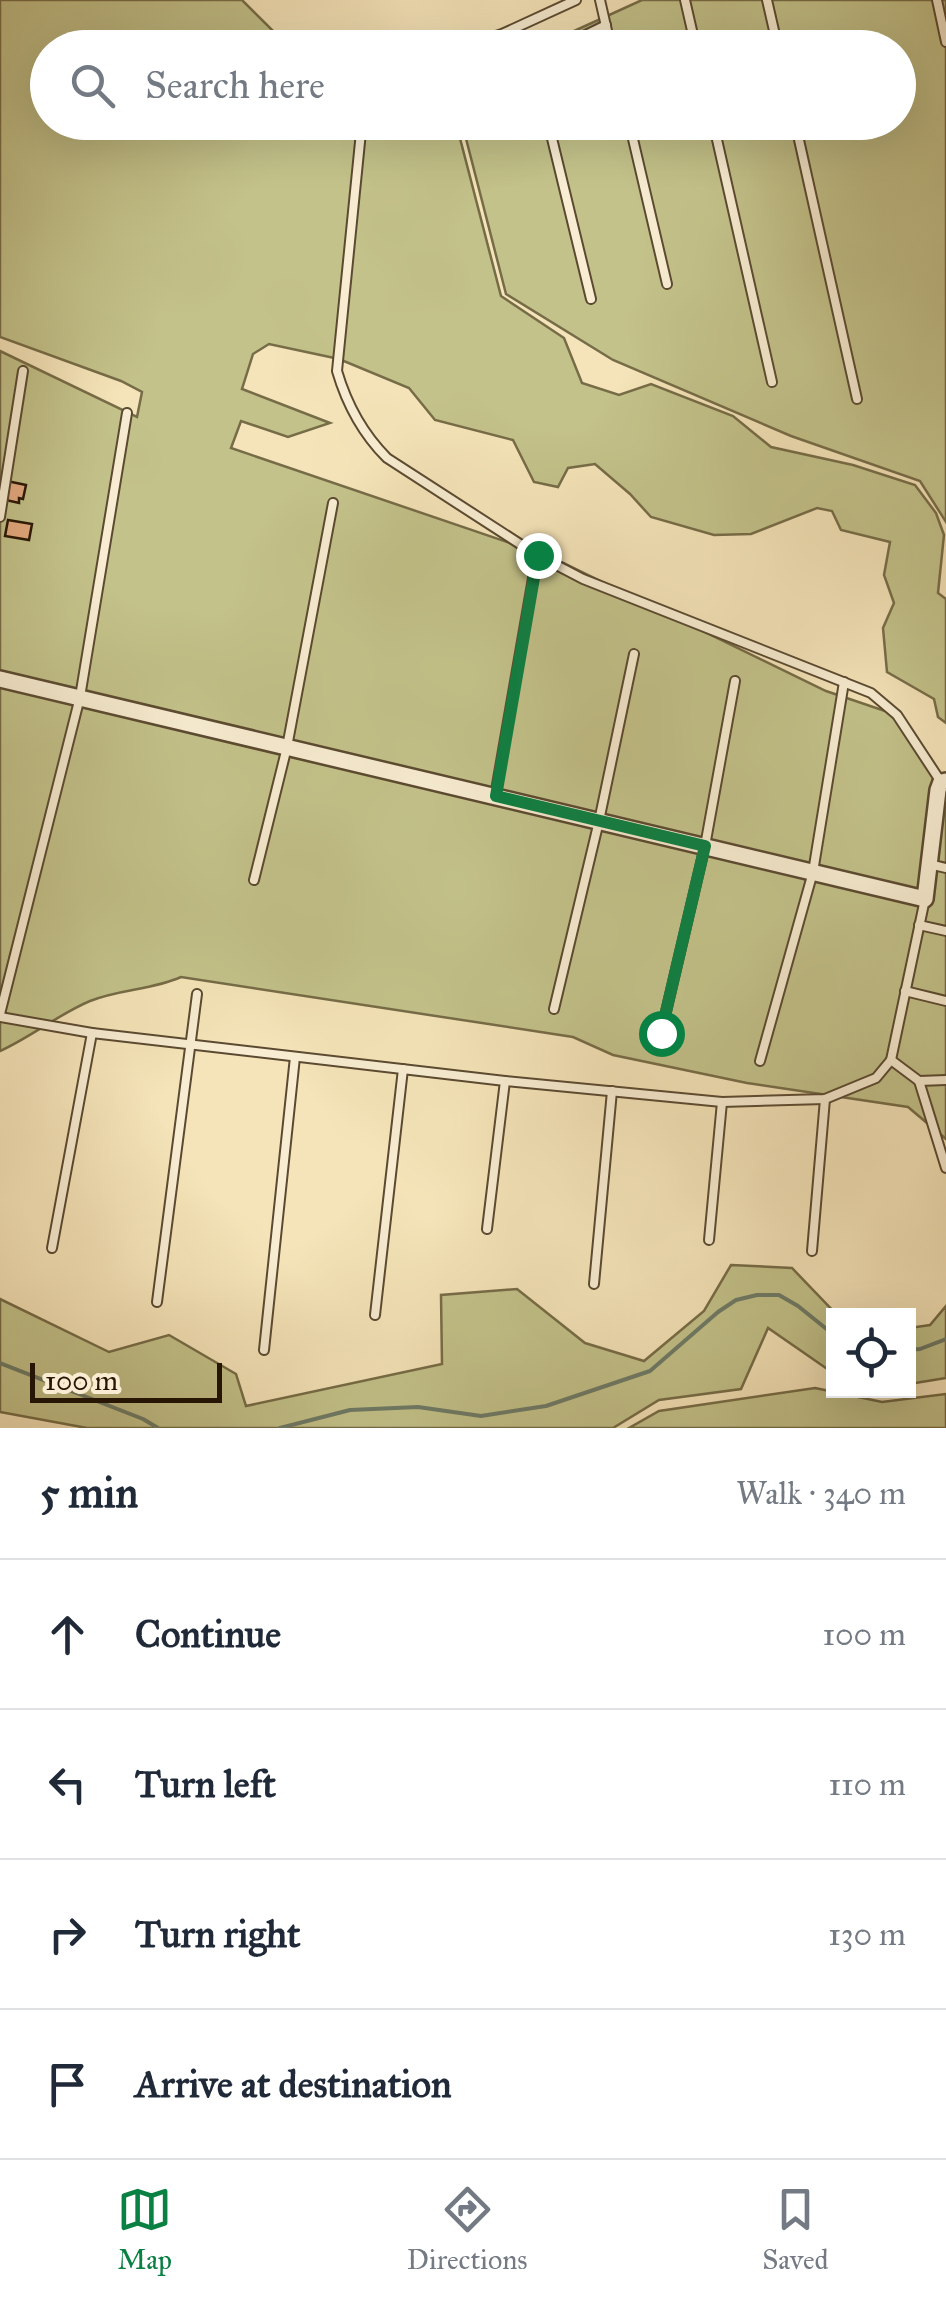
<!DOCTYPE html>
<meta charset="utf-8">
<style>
:root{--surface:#fff;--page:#f6f6f7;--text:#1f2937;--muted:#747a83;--line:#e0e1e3;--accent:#0b8043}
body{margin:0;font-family:"IM FELL Great Primer",serif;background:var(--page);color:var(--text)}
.controls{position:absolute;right:30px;bottom:30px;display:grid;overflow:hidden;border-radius:0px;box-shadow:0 10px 40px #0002}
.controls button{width:90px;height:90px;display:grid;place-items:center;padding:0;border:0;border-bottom:2px solid var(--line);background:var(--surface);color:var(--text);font:50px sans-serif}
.scale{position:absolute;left:30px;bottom:25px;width:192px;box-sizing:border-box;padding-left:10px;border:5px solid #281604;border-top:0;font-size:28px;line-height:35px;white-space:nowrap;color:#281604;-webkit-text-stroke:8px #f8edd2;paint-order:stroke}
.stop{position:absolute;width:30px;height:30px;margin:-22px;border:8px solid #0b8043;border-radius:50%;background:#fff}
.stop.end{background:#0b8043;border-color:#fff;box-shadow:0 2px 10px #0008}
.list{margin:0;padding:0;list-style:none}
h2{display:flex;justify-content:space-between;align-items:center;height:130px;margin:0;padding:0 40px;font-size:42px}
h2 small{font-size:32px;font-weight:400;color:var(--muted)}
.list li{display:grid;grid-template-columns:65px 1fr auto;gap:30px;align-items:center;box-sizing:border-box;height:150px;padding:0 40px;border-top:2px solid var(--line)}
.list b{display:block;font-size:38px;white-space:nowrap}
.list em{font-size:32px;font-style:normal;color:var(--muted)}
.icon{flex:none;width:55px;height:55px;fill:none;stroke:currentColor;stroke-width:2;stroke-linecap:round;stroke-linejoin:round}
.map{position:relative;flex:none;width:946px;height:1428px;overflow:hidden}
.search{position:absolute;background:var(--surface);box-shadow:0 10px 40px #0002;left:30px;right:30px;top:30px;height:110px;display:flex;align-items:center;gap:25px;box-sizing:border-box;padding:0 35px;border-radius:55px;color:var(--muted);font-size:38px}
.sheet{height:730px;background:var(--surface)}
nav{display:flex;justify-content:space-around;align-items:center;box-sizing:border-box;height:140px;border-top:2px solid var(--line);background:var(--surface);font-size:28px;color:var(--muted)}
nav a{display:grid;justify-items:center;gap:5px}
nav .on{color:var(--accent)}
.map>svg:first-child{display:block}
</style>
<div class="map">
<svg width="946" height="1428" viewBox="0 0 946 1428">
<rect width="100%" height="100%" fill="#f5e4b9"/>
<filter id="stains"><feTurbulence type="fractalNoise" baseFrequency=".002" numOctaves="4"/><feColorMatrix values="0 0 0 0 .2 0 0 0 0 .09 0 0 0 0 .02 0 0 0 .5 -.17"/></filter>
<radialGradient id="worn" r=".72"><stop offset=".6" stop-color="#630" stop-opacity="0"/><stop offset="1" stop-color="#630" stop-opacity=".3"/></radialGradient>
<!-- green -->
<g fill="#c3c28a" stroke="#766c47" stroke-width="2.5">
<path d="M0 0H242L274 32 299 47 48 48V122L456 123 501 296 564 338 582 383 619 395 651 384 733 416 771 447 853 465 915 485 936 513 944 535 938 593 946 599V723L938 717 934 699 887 672 883 628 894 603 884 575 890 542 841 530 832 511 817 508 751 534 714 535 651 517 630 494 595 464 568 468 558 487 534 482 513 440 435 420 409 388 339 359 269 344 253 354 242 389 330 423 288 437 241 421 231 448 551 557 826 691 897 715 946 790V1139L908 1107 747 1083 613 1055 573 1037 181 977C152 990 120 989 90 1001 59 1014 31 1037 0 1051V351L137 417 142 392 121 381 0 337Z"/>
<polygon points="642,0 946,0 946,522 920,481 791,436 613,360 506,294 462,123 898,122 898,48 539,47"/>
<polygon points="731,1265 792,1268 837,1315 834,1316 833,1373 768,1328 741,1389 659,1400 613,1428 87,1428 0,1412 0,1299 109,1352 169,1335 236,1374 246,1406 442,1364 441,1295 517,1289 585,1343 644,1361 704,1311"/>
<polygon points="946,1306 946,1378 909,1384 909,1328 930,1325"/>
<polygon points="815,1388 882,1402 946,1394 946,1428 629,1428 659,1411"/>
</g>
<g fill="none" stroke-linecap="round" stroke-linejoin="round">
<!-- stream -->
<g stroke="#6e7b67" stroke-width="4">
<polyline points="908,1350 920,1349 946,1339"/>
<polyline points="0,1363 143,1419 158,1428"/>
<polyline points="280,1428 350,1410 418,1407 481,1416 546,1406 650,1371 718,1312 736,1300 757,1295 779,1295 798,1306 834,1335"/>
</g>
</g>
<!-- building -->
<g fill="#e5aa80" stroke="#281604" stroke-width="2.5">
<polygon points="7,481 26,485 23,499 19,498 19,503 6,500"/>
<polygon points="8,520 32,524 29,540 5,536"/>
</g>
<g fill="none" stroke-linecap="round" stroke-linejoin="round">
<!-- service casing -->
<g stroke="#5b4a31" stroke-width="12">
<g id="service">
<polyline points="600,0 611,48"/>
<polyline points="685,0 696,48"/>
<polyline points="767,0 778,48"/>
<polyline points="937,0 946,42"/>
<polyline points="461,48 502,34 576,0"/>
<polyline points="559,48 606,25"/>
<path d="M362 122 337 371C347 405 362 433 387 458L537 555 583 579 871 693 897 715 941 782"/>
<polyline points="548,122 591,299"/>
<polyline points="629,122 667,284"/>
<polyline points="713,122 772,382"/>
<polyline points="795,122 857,399"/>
<polyline points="0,517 23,371"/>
<polyline points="495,796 537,555"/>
<polyline points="929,864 946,868"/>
<polyline points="254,880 287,747 333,503"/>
<polyline points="919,925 946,931"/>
<polyline points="905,991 946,1001"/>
<polyline points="554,1009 599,821 634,654"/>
<polyline points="0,1014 80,697 127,413"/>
<polyline points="0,1017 92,1033 505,1081 722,1102 825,1099 876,1078 891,1060 925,899"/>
<polyline points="661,1033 705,846 735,681"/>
<polyline points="891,1060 919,1081 946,1168"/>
<polyline points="760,1061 813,872 844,682"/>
<polyline points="919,1081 946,1080"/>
<polyline points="487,1229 505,1081"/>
<polyline points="709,1240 722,1102"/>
<polyline points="52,1248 92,1033"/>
<polyline points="812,1251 825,1099"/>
<polyline points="594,1284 612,1091"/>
<polyline points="157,1302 197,994"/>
<polyline points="375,1315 403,1069"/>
<polyline points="264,1350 295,1057"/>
</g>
</g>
<!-- minor casing -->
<g stroke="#5b4a31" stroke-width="20">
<polyline id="minor" points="0,679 925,899 938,790 941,782 946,781"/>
</g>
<!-- service -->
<use href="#service" stroke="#f8edd2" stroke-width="8"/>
<!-- minor -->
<use href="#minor" stroke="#f8edd2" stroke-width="15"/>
</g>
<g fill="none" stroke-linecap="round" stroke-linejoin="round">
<!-- route -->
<polyline stroke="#0b8043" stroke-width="12" points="538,555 496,796 705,846 661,1033"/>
</g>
<rect width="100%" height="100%" filter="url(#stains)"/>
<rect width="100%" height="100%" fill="url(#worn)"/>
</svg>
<div class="controls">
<button><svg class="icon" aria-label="locate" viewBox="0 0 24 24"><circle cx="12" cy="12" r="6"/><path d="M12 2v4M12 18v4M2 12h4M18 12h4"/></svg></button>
</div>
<div class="scale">100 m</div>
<div class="stop" style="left:661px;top:1033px"></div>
<div class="stop end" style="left:538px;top:555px"></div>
<div class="search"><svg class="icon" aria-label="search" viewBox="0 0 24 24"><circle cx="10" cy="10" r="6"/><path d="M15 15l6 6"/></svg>Search here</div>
</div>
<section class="sheet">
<h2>5 min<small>Walk · 340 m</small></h2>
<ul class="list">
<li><svg class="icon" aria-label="ahead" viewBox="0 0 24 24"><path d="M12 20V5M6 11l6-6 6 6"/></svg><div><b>Continue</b></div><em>100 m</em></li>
<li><svg class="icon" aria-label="left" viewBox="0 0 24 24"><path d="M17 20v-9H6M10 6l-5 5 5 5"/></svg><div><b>Turn left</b></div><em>110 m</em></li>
<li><svg class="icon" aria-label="right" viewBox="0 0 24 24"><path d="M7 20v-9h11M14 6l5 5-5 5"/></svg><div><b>Turn right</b></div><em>130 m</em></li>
<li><svg class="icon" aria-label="arrive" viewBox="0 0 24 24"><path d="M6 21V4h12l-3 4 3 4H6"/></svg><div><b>Arrive at destination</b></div></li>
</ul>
</section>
<nav>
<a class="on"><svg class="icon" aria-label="map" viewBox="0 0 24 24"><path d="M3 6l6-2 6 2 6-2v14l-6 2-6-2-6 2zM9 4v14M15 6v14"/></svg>Map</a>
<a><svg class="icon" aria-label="directions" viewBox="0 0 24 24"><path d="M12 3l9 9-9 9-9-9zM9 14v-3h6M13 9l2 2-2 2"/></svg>Directions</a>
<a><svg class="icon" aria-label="saved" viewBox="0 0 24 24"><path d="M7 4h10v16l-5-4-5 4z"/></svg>Saved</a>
</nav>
